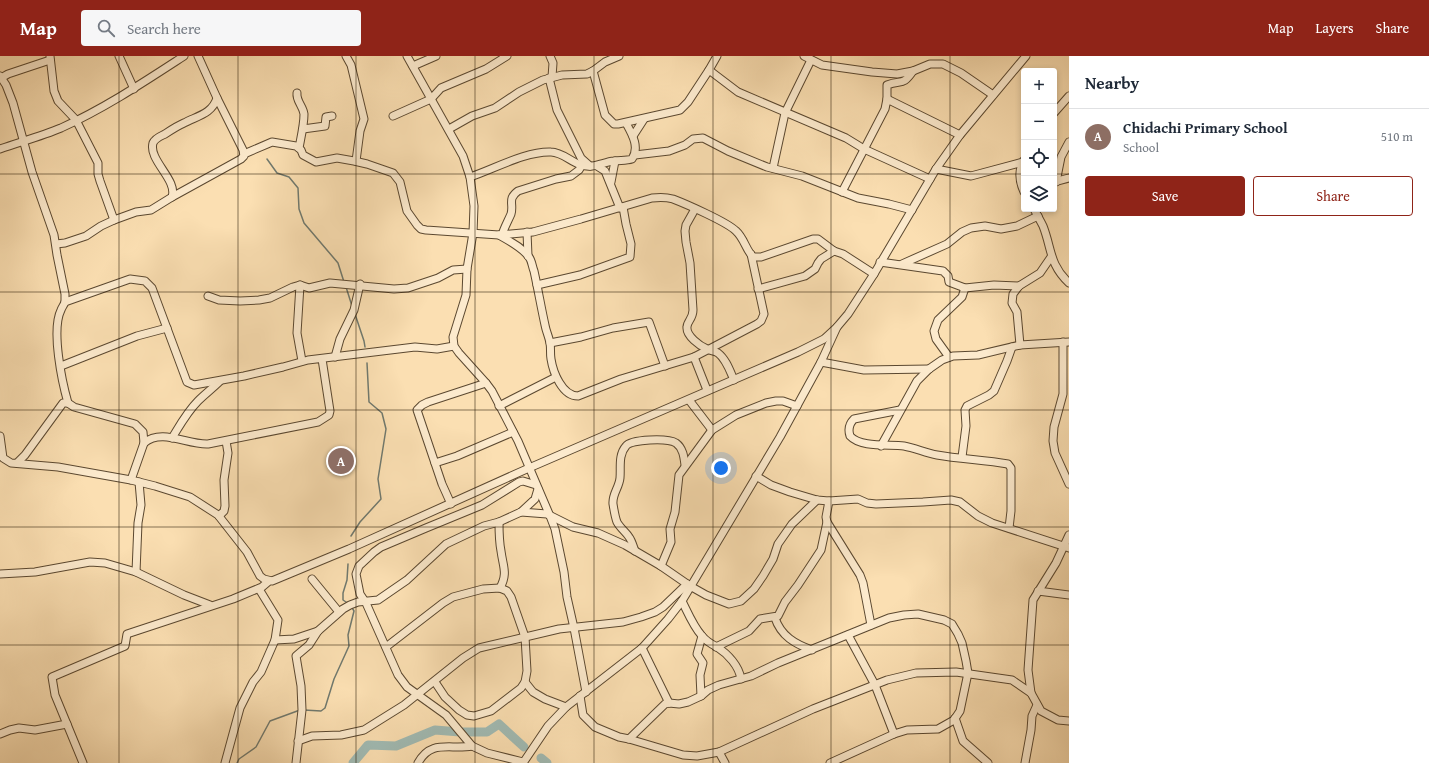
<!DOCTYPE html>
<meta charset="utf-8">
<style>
:root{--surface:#fff;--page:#f6f6f7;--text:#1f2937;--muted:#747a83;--line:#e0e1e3;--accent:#8f2418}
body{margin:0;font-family:"Gentium Book Plus",serif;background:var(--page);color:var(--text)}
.controls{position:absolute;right:12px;top:12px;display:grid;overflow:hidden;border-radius:4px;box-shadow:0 2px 6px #0003}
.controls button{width:36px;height:36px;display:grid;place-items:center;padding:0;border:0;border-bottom:1px solid var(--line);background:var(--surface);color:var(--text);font:20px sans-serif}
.you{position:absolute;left:721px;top:412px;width:14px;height:14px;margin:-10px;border:3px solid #fff;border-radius:50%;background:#1a73e8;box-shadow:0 0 0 6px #1a73e833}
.badge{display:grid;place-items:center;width:26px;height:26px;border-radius:50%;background:var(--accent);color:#fff;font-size:13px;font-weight:700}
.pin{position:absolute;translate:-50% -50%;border:2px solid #fff;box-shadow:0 1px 4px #0006}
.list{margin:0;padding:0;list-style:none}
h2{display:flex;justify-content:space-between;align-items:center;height:52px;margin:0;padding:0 16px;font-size:17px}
h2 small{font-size:13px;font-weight:400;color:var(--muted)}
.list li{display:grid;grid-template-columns:26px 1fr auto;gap:12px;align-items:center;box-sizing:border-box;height:56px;padding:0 16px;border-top:1px solid var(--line)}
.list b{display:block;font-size:15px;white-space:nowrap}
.list p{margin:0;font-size:13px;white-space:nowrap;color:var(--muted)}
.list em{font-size:13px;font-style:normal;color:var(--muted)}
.actions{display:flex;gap:8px;padding:12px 16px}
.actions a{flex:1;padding:9px 0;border:1px solid var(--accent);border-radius:4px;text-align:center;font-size:14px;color:var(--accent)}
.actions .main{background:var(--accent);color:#fff}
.icon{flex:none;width:22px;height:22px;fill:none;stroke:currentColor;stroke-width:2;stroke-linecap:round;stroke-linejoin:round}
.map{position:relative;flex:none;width:1069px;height:707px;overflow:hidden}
header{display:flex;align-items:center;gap:24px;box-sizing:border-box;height:56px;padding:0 20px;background:var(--accent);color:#fff}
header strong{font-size:19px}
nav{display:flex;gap:22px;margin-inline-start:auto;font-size:14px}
.search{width:280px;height:36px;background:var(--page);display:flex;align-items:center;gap:10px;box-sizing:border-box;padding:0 14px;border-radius:4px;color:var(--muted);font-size:15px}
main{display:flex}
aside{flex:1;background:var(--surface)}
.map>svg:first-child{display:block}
</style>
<header>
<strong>Map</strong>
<div class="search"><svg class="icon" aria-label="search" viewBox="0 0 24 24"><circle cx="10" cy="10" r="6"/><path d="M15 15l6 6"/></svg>Search here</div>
<nav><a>Map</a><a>Layers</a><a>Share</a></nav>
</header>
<main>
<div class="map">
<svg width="1069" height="707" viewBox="0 0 1069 707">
<rect width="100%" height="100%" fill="#fbdfb2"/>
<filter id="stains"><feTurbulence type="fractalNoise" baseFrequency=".005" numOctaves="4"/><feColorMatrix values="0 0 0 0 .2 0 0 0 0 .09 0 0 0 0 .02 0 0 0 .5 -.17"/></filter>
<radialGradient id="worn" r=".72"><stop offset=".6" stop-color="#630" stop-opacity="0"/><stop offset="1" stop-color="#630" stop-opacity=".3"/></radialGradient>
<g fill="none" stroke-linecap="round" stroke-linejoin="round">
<!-- stream -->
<g stroke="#70796e" stroke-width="1.5">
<polyline points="267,103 277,117 289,121 298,132 299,153 304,167 338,207 344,226"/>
<polyline points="346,231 352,250"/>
<polyline points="355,258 364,285 365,291"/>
<polyline points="351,480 360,466 381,443 378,423 386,373 382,357 369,346 367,307"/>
<polyline points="348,508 347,524 343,537 343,544 349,548"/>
<polyline points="304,654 321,655 325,652 334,623 349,590 348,579 354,555 351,550"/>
<polyline points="237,707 239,703 256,691 270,665 300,654"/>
</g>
<!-- river -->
<g stroke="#a1bbb4" stroke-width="9">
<polyline points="541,702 547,707"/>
<polyline points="353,707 368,689 396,690 435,674 460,676 487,676 499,668 524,691"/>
</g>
<!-- minor casing -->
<g stroke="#5b4830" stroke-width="9">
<g id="minor">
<polyline points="50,0 54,35 58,45 76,64 98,107 98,118 100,125 114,164"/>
<polyline points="119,0 134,33"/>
<polyline points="346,0 351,9 364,63 360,75 356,105"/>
<polyline points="407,0 463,100 470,121 474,150 473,177 467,213 466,239 453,281 454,290 459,297 486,327 492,335 518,385 550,460 555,473 564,516 567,541 574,572 586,636"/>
<polyline points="550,0 553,7 552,21"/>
<polyline points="804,0 822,9 872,16 897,18 913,15 930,8 943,8 961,17 993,39"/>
<polyline points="413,10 436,0"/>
<polyline points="709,14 738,36 846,82 864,93 930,123"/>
<polyline points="593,15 605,59 614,68 618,68 680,54 688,46 709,14 717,0"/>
<polyline points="0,20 6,29 13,47 32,116 54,179 57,199 65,238 65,246"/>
<polyline points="1,22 8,18 50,4"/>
<polyline points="549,22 557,54 581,102 590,110"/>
<path d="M297 37C296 45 303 50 304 58 304 69 301 81 299 92"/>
<path d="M887 43V29C902 23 902 31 913 15"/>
<polyline points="1054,57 1069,40"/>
<polyline points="393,60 431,43 441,32 486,13 507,0"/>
<polyline points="303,73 325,70 326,61 332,60"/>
<polyline points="449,73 472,60 495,52 519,36 543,24 562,19 587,18 593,15 605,6 619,0"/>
<polyline points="633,80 644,63"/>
<path d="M0 93C20 86 42 80 61 72 105 52 144 26 184 0"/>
<path d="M244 98 272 86 296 90 301 94 303 99 316 106 337 102 354 105 367 108 393 117 400 126 407 155 417 169 421 173 426 174 499 179 533 176 581 163 652 142C660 141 666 141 673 143 686 148 727 166 736 175 744 182 746 194 753 201H761L813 183H818L834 195 843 198 874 218"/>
<polyline points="635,99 669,95 685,89 693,83 703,82 728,95 767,111 802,120 858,142 889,148 912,154"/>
<path d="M1024 104C1018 114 1019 125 1024 136"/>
<polyline points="597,110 605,115 620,152"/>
<polyline points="773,112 785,57 811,4"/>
<polyline points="936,113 971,120 1023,106"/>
<path d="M470 121C494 113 526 95 551 96 562 96 571 106 581 109 593 113 603 106 614 105 620 104 626 105 632 103 640 91 632 78 626 67"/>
<polyline points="611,126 615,105"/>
<polyline points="1054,126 1069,122"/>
<polyline points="1056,126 1061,101 1069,86"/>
<polyline points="842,136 885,53 887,43 960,79"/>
<polyline points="172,141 241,103 244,100 243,94 217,42"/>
<path d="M695 153 686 169 685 175 686 186 690 207 693 254C693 263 687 265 687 271 686 280 700 290 707 293 711 295 715 295 718 297 726 303 730 315 734 324"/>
<path d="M1034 153C1037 159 1040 164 1043 170 1052 193 1049 208 1069 227"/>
<polyline points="527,176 528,200"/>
<path d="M499 179C509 185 522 191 529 201 532 205 532 210 534 215 538 233 541 251 545 269 546 275 549 281 550 287 551 292 550 297 551 303 553 316 562 340 578 340L621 323 694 301 757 268 761 265 764 258 751 198"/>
<path d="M502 179C504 172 508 165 511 158 514 148 507 143 518 135L556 123 571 120 579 114 582 109"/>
<path d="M56 188 65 187 86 180 101 170 114 164 136 156 151 154 172 141C178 124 148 104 153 87 155 82 161 80 165 78 171 74 177 70 184 67 197 60 212 58 217 42L198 0"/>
<polyline points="880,206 943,215 948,220 949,226 965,232 994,229 1019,230"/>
<polyline points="902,208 947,188 962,176 971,172 985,170 1001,173 1017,170 1038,160"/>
<polyline points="300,229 297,277 302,305"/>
<polyline points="537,229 580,219 630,201 631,188 626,168 623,151"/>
<polyline points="758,233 805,220 815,213 818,207 821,203 834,195"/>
<polyline points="208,240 219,244 240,245 259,244 270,242 293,231 300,229 309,232 330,227 394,233 408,232 438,222 453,214 467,213"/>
<polyline points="1063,286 1063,338 1054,371 1053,385 1055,397 1069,428"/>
<polyline points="550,287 581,281 613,272 649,266 665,310"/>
<polyline points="1020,289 1017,256 1012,247 1013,238 1019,230 1040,217 1051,201"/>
<polyline points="335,301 340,283 354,254 360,228"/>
<polyline points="694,301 707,334"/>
<polyline points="949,301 936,283 934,275 938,264 962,241 965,232"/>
<path d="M322 303 330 355 329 359 318 366 208 388C187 389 162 372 144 387L143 376 135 368 74 351 68 347C62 326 51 274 61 254 62 251 64 249 65 246L130 223 145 225 152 232 187 326 194 329 244 320 283 311 308 304 415 291 437 293 454 290"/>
<polyline points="821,306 864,314 929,313"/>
<polyline points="61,310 137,280 167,272"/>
<polyline points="689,344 712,374"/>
<polyline points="499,350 556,321"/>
<path d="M900 354 854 363C849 368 848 374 850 380 861 392 889 388 904 390 915 392 926 397 937 399 960 403 984 404 1008 408L1011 412V455L1009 472"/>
<polyline points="0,380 3,402 11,407 58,411 131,424 155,430 190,441 218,459 247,496 260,520 264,523 272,525 349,493 529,412 798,296 824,283 837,271"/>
<path d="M172 382C180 369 187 356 198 345 205 338 213 332 220 325"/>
<polyline points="881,390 917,325 929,313 942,304 953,300 978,299 1020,289 1069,286"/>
<polyline points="962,401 966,370 965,354 967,350 989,339 994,335 1007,305 1012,291"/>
<polyline points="17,407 25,399 63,347 68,347"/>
<polyline points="435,407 457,400 513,376"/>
<polyline points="756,420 771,429 790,436 817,444 829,445 858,443 867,447 876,448 923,446 951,444 960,446 978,460 992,467 1069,492"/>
<polyline points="131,424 144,387"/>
<polyline points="829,445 826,461 827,466 860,519 863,527 871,569"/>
<polyline points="451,448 442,428 417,354 422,349 428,346 486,327"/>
<polyline points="521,456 547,458 573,471 598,477 625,489 661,510 690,530 706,539 729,548 741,545 754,533 763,520 773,503 778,488 792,468 817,444"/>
<polyline points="219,460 224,455 225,450 224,424 228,397 226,385"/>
<path d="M499 466C499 476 499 485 501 495 503 511 508 517 500 532"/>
<path d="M635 495C633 490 632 485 629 481 626 476 620 472 617 466 615 461 614 454 613 448 612 438 619 432 620 422 621 412 618 399 626 390 631 383 668 382 676 387 683 392 684 401 685 409"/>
<polyline points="661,510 671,486 670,473 675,456 679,419 712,374 736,359 766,347 776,345 783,345 797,350"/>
<polyline points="136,516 138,467 141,449 139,426"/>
<polyline points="0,518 35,516 90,506 105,507 136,516 184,539 210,549"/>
<polyline points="312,523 339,556"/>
<polyline points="1038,535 1069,539"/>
<path d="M682 545C688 557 693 570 702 580 706 585 711 588 717 591 728 598 739 610 741 623"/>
<path d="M775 562C781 580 795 588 812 594"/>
<polyline points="848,579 875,629 894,678"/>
<polyline points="275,584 294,583 318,575"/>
<polyline points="386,591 443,547 453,541 483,533 500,532 507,535 511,541 525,581 527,615 525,626 521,632 491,655 474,660 467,659 459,654 445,641 435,626"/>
<polyline points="716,591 749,575 760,563 778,560 785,546 798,529 821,494 827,466"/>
<polyline points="642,592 669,647"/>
<polyline points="525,626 533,636 545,643 566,651"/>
<polyline points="1031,637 1028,614 1033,544 1056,507 1069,479"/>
<polyline points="580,640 583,659 595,671 619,681 629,683 683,699 697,700 719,696 813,653 887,624 916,617 956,616 1012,624 1031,637 1041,655 1058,664 1069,665"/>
<polyline points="701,640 700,619 703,607 697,598 702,580"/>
<polyline points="955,662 963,685 988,707"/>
<polyline points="0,678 10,674 19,672 35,674 67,668"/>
<polyline points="629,683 665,648 669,647 679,648 688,646 701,640 708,634 719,629 751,620 778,607 889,562 904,559 918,558 944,564 952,568 958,578 962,587 966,605 968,617 960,655 954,664 938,673 907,674 894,678 830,707"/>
<polyline points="298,685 312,680 341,679 364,674 404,649 463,602 479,592 559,573 623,566 641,561 655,556 663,551 687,528"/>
<polyline points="719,696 725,707"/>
<polyline points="523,706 487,697 472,690 446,659 407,631 398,619 366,547 360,538 356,518 359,510 374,496 381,491 426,472 482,449 519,426 523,425 536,429"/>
<polyline points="83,707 55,639 52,621 125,590 127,578 233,543 262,531 269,525"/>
<polyline points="225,707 240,652 253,626 261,616 275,584 278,564 259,533"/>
<polyline points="296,707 302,654 301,630 296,600 309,589 318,575 343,553 350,549 358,546 378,544 407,524 446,488 484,470 499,466 521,456 535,443 538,433"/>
<path d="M418 707C431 683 450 694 472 690"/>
<polyline points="523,707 548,670 566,651 642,592 668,563 682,545 780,381 821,306 837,271 848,258 874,218 936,113 960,79 1026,0"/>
<polyline points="1025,707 1031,674 1032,660 1037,649"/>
</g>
</g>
<!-- minor -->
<use href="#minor" stroke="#fceacd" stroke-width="7"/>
</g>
<!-- grid -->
<path fill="none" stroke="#261605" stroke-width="1" stroke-opacity="0.55" d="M119 0V707M238 0V707M356 0V707M475 0V707M594 0V707M713 0V707M831 0V707M950 0V707M0 118H1024M1054 118H1069M0 236H1069M0 354H1069M0 471H1069M0 589H1069"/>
<rect width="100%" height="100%" filter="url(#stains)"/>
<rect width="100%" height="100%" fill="url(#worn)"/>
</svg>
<div class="controls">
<button>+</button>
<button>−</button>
<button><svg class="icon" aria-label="locate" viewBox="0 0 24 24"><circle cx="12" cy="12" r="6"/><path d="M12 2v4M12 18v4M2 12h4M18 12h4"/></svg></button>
<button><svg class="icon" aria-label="layers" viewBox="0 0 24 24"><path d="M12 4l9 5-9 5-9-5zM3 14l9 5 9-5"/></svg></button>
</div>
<div class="you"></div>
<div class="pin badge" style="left:341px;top:405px;background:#8d6e63">A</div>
</div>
<aside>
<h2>Nearby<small></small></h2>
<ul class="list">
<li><span class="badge" style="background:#8d6e63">A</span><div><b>Chidachi Primary School</b><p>School</p></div><em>510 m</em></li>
</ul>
<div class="actions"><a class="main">Save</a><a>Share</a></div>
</aside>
</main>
